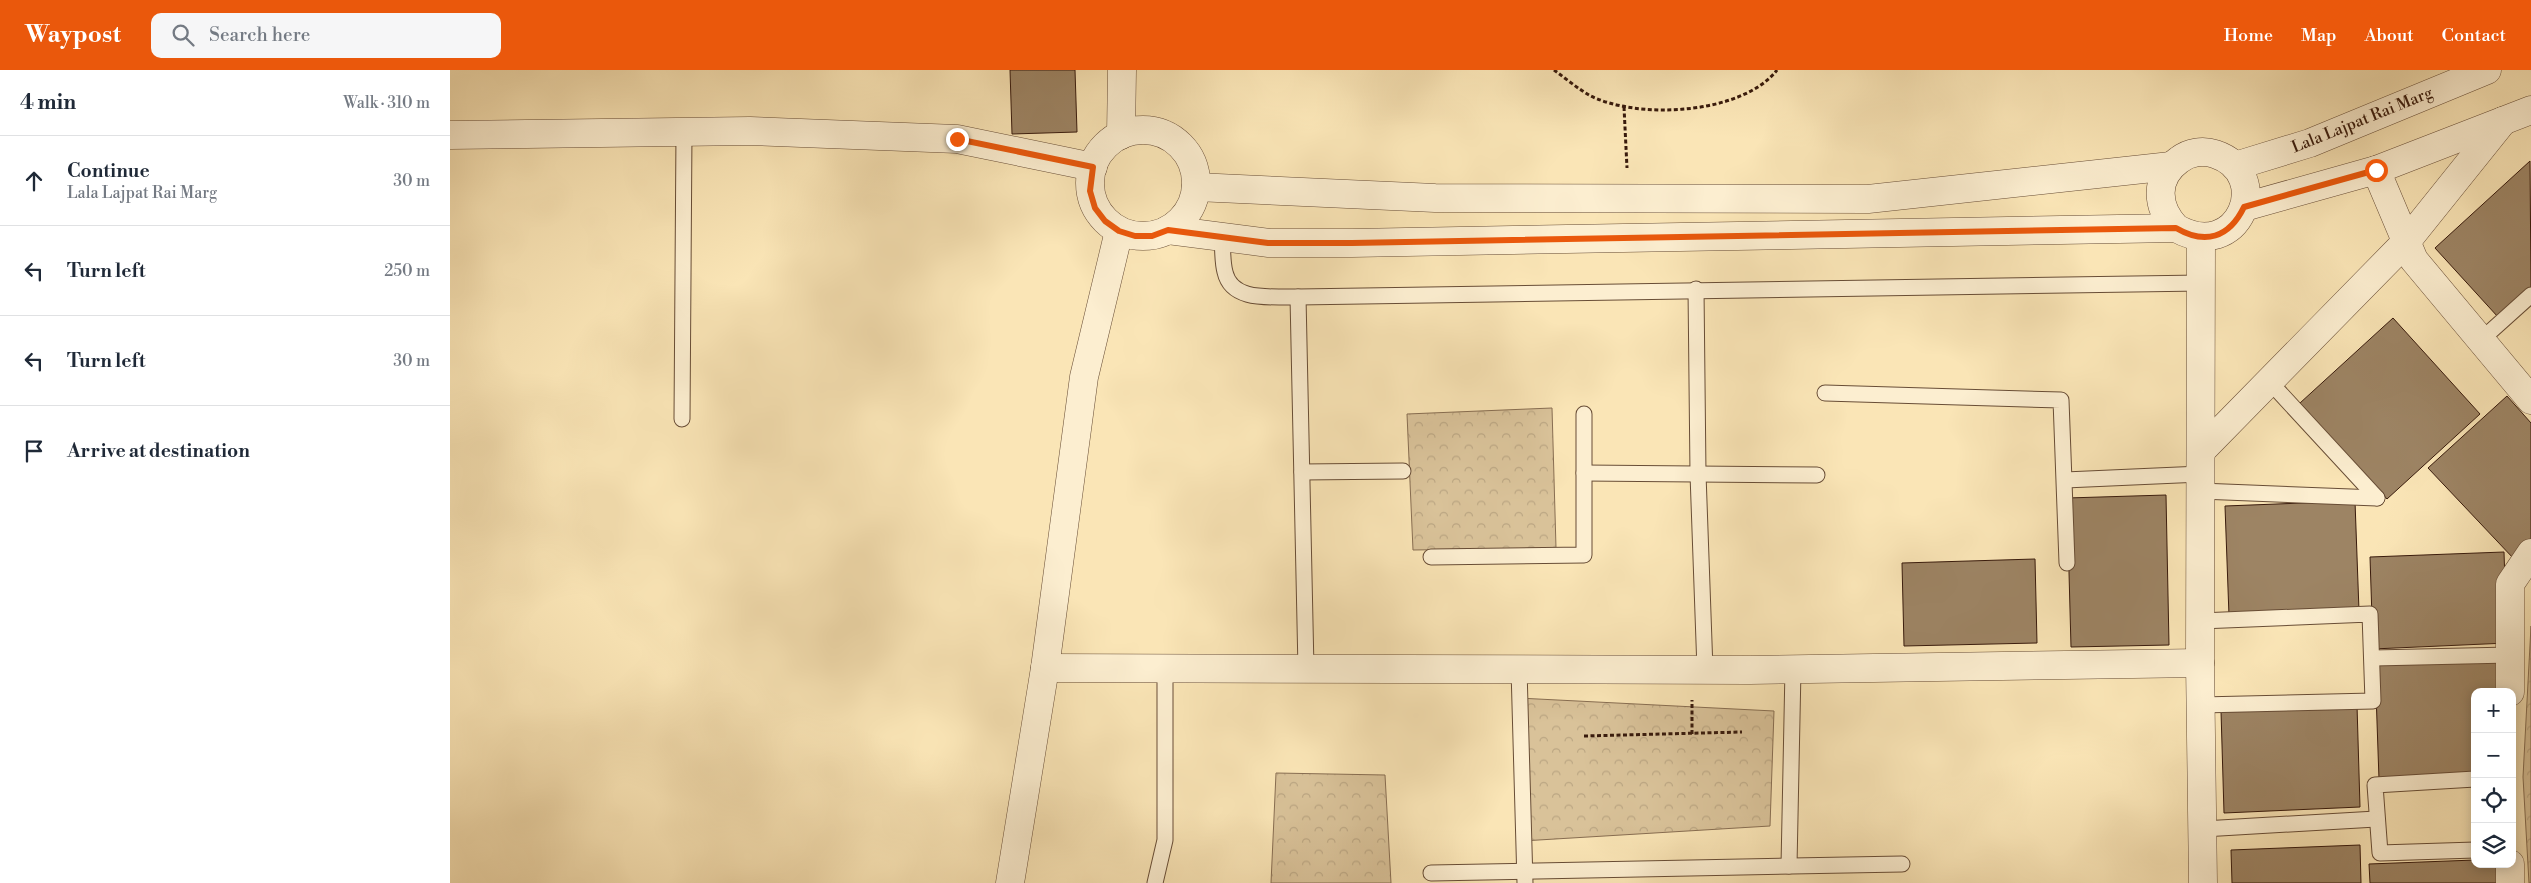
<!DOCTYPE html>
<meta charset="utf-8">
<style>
:root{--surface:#fff;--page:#f6f6f7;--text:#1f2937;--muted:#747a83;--line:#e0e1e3;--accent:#ea580c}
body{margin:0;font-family:"Libre Bodoni",serif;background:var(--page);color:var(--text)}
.controls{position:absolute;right:15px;bottom:15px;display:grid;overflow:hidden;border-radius:10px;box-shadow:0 2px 12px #0003}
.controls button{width:45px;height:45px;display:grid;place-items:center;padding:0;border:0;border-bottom:1px solid var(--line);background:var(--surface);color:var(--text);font:25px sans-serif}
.stop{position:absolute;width:15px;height:15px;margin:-11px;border:4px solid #ea580c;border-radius:50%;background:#fff}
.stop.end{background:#ea580c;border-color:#fff;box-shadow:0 1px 5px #0008}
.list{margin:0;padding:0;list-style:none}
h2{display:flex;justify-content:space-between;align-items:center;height:65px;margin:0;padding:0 20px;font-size:21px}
h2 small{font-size:16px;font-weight:400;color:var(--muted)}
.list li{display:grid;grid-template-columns:32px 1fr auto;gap:15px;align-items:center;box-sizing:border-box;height:90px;padding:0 20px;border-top:1px solid var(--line)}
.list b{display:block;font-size:19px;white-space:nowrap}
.list p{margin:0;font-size:16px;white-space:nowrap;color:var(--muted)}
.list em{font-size:16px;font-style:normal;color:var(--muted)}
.icon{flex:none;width:28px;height:28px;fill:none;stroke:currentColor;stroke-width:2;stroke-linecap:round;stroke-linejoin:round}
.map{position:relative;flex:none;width:2081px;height:813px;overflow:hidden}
header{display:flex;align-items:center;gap:30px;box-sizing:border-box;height:70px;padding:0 25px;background:var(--accent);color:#fff}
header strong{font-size:24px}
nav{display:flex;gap:28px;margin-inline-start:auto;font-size:18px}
.search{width:350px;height:45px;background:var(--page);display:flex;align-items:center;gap:12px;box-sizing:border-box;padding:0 18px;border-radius:10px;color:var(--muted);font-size:19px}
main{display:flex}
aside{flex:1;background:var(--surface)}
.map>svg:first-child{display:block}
</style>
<header>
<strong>Waypost</strong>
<div class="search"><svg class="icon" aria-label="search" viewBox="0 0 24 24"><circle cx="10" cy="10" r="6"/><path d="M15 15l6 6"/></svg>Search here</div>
<nav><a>Home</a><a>Map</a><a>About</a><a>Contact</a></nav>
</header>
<main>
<aside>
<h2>4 min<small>Walk · 310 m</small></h2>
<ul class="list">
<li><svg class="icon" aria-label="ahead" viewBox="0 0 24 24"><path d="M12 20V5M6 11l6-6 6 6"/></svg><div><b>Continue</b><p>Lala Lajpat Rai Marg</p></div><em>30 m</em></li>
<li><svg class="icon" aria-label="left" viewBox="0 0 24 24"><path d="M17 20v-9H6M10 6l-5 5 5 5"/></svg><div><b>Turn left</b></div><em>250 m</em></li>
<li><svg class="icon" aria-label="left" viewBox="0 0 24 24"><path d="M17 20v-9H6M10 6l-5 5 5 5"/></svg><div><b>Turn left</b></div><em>30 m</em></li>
<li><svg class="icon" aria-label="arrive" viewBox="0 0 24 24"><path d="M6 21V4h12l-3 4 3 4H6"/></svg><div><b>Arrive at destination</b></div></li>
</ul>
</aside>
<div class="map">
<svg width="2081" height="813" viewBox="0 0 2081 813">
<defs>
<pattern id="park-crowns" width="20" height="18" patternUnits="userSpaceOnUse" patternTransform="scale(1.25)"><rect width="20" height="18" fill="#d9c299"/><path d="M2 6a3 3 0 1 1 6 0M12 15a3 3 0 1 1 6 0" fill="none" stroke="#bba683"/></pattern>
</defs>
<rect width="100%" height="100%" fill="#fae5b6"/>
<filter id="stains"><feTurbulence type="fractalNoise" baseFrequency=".004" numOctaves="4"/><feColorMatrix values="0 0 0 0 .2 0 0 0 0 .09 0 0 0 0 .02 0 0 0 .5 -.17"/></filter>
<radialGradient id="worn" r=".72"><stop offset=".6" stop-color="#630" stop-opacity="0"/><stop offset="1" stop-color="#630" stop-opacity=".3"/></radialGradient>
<!-- park -->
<g fill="url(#park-crowns)" stroke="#886e52">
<polygon points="1102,338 1106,478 963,480 957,344"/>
<polygon points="2081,556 2081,813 2079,813 2073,707"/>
<polygon points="1068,628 1324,641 1320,756 1072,771"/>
<polygon points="826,703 935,705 941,813 821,813"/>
</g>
<!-- building -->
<g fill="#9d8464" stroke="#381a0c">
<polygon points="560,0 625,0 627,62 562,64"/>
<polygon points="2080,91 2081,217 2048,247 1985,178"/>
<polygon points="1943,248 2030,344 1937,429 1850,333"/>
<polygon points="2057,326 2081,353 2081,476 2064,489 1978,398"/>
<polygon points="1716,425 1719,575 1621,577 1617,428"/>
<polygon points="1905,431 1909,541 1779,546 1775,436"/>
<polygon points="2054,482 2057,573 1923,579 1920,487"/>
<polygon points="1585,489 1587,573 1454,576 1452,493"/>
<polygon points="2054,589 2055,622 2025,622 2025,705 1929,709 1925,594"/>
<polygon points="1907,635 1910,737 1774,743 1771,641"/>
<polygon points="1910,775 1911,813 1782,813 1781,780"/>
<polygon points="2025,790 2025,794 2054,794 2054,813 1920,813 1919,794"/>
</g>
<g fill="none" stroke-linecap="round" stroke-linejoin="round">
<!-- service casing -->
<g stroke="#684d36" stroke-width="17">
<g id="service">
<path d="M772 167C773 178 772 191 775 202 782 233 823 226 848 227L1751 213"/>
<polyline points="1246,219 1248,404 1255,600"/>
<polyline points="848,227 856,599"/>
<polyline points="2031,270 2081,225"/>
<polyline points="1819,311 1927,428"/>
<polyline points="1375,323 1611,330 1617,493"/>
<polyline points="232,349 234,62"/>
<polyline points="852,402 953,401"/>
<polyline points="1134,403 1367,405"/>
<polyline points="1615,410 1751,404"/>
<polyline points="1750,421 1927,428"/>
<polyline points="981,487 1134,485 1134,344"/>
<polyline points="1750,551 1920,544 1923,631 1751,635"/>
<polyline points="1923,588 2060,585"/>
<polyline points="1069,599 1075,813"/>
<polyline points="2025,709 1925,715 1930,783 2025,780"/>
<polyline points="1753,759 1926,749"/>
<polyline points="1339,796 1343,599"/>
<polyline points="981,803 1452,794"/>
<polyline points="705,813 715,770 715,598"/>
</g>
</g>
<!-- minor casing -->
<g stroke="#684d36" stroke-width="29">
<g id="minor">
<circle cx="693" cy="113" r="53"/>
<polyline points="0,65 300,61 507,69 643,97"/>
<polyline points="671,65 672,0"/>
<polyline points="1785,96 1860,73 2037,0"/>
<polyline points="1926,100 1964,190 2081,330"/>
<polyline points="746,117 985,128 1418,129 1721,96"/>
<polyline points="1794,137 1926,100 2081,40"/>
<path d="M718 160 819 173H902L1726 158C1789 194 1825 104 1765 84 1753 80 1739 82 1729 90 1704 108 1706 137 1726 158"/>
<polyline points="1751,168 1750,593 1753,813"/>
<polyline points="1751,381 1956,172 2053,51"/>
<polyline points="595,598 1300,600 1750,593"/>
<polyline points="2060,622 2060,514 2081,483"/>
<polyline points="560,813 595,598 634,307 669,161"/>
<polyline points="2060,813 2060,794"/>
</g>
</g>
<!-- path -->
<g stroke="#381a0c" stroke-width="3" stroke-dasharray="4 2.5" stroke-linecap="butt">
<path d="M1104 0C1115 8 1127 18 1139 25 1186 50 1292 45 1327 0"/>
<polyline points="1174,37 1177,98"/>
<polyline points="1242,664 1242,630"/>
<polyline points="1134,666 1292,662"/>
</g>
<!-- service -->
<use href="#service" stroke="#fceed0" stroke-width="15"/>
<!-- minor -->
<use href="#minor" stroke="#fceed0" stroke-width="28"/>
</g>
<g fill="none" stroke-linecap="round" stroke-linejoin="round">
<!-- route -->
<path stroke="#ea580c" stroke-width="6" d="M507 69 643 97 640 121 645 138 655 151 669 161 685 166H702L718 160 818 173H902L1726 158C1755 175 1779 168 1794 137L1926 100"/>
</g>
<g text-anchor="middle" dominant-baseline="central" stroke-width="4" stroke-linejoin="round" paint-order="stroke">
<!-- street labels -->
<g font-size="16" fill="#381a0c" stroke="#fceed0">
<text transform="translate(1912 50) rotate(-22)">Lala Lajpat Rai Marg</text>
</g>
</g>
<rect width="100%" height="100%" filter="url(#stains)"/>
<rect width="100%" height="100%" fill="url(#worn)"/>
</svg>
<div class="controls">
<button>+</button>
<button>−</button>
<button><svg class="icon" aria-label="locate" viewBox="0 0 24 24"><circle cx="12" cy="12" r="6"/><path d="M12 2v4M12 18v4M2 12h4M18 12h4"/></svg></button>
<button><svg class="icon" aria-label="layers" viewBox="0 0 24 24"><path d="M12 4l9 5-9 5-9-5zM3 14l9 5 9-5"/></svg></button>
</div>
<div class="stop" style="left:1926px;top:100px"></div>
<div class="stop end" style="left:507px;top:69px"></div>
</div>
</main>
